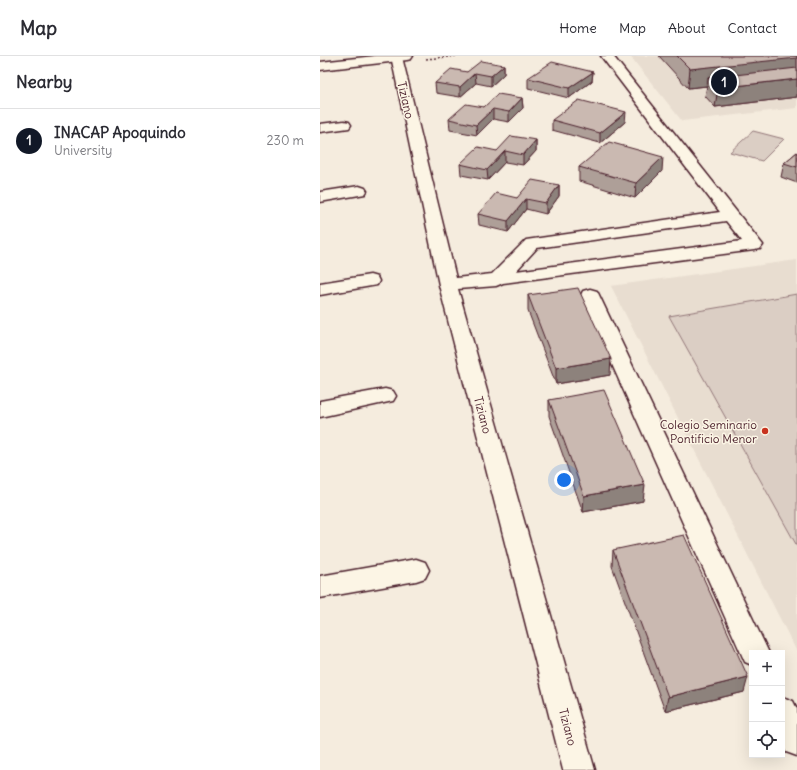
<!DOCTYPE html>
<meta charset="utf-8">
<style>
:root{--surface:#fff;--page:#f2f2f3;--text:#2b2b33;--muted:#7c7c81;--line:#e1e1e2;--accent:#111827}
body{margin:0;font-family:Delius,sans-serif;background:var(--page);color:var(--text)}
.controls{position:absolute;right:12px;bottom:12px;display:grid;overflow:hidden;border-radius:0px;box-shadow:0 4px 16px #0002}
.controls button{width:36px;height:36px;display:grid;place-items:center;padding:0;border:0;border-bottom:1px solid var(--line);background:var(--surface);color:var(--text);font:20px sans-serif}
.you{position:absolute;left:244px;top:424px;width:14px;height:14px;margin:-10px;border:3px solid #fff;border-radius:50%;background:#1a73e8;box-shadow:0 0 0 6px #1a73e833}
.badge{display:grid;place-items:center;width:26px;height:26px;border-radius:50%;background:var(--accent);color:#fff;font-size:13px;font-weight:700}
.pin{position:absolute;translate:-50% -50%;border:2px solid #fff;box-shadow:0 1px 4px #0006}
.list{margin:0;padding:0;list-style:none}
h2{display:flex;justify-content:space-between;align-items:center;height:52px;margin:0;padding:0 16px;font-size:17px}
h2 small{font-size:13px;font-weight:400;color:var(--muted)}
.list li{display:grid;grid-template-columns:26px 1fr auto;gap:12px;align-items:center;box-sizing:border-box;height:64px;padding:0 16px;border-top:1px solid var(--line)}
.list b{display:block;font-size:15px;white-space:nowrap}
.list p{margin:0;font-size:13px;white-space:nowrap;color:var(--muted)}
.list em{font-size:13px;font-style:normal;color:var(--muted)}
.icon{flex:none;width:22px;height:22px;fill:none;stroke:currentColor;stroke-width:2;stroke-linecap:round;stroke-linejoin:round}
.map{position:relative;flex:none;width:477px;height:714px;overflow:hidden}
header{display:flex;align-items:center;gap:24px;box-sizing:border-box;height:56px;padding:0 20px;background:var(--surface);border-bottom:1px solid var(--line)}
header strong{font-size:19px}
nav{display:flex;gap:22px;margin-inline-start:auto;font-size:14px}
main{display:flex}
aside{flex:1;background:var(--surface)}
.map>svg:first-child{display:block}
</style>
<header>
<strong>Map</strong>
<nav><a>Home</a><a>Map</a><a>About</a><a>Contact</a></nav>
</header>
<main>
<aside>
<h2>Nearby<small></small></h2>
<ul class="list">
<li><span class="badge">1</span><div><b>INACAP Apoquindo</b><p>University</p></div><em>230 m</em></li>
</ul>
</aside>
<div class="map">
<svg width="477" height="714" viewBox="0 0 477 714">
<rect width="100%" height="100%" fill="#f5ecde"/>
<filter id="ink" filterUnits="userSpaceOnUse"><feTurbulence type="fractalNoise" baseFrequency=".025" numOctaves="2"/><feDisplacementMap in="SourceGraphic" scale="8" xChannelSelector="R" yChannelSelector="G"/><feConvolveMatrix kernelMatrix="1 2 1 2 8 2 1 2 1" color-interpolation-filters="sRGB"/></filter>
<g filter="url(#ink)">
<!-- built -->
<g fill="#e8ddd0">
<polygon points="310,0 477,0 477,52 362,65"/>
<polygon points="477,204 477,596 291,230"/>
</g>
<!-- green -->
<g fill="#dbcec4" stroke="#927678">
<polygon points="433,75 464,83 442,105 410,96"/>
<polygon points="477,238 477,490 349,260"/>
</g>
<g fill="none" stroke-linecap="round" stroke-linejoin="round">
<!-- minor casing -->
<g stroke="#4a1f2b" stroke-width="3">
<g id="minor">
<path d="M71 0 82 1 136 222 172 218 206 184 400 156 281 0H293L443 189 440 193 434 194 183 227 176 230 138 233 275 714H243L119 229ZM406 165 422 185 196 215 217 192Z"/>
<polygon points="24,65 29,66 31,69 29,72 0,76 0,68"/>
<polygon points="39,130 45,132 47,135 45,138 0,146 0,136"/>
<polygon points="50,219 57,221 59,225 57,229 0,239 0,227"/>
<polygon points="270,233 277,235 279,239 449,597 432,597 432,609 425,606 261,239 263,235"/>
<polygon points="65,333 73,335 76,340 73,345 0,361 0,345"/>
<polygon points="96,503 105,506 109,514 105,522 96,525 0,542 0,520"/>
<polygon points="462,641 473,645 477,653 477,700 466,696 462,687"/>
</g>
</g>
<!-- major casing -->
<g stroke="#4a1f2b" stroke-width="3">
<polygon id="major" points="55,0 93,0 91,3 87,4 0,14 0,6"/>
</g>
<!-- path -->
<polyline stroke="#4a1f2b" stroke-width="1.5" stroke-dasharray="2 2" stroke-linecap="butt" points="106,3 137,0"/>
<!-- minor -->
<use href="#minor" fill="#fcf5e5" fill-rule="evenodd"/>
<!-- major -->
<use href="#major" fill="#fcf5e5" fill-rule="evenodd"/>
</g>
<!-- wall -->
<g fill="#ae9f98" stroke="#4a1f2b">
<polygon points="339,0 477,0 477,41 395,51 385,40 387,30 368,32"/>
<polygon points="184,9 184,18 171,30 156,27 140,41 116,37 115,27 147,16"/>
<polygon points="273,16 272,25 249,42 208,32 208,22"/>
<polygon points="202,42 203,52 189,66 173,63 157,79 130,74 129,63 164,51"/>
<polygon points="232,64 305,66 280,87 232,74"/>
<polygon points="216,84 216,95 203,109 185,106 168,124 141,119 140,108 177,95"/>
<polygon points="477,96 477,127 461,121 464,107"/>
<polygon points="259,111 342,115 315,142 259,125"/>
<polygon points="239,129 239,140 226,158 206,153 188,176 159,169 158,158 197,142"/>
<polygon points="208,239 290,319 236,328 208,255"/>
<polygon points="229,344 323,445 263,456 229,360"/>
<polygon points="293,494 424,636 345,655 292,510"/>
</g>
<!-- shaded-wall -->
<g fill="#8d827c" stroke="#4a1f2b">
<polygon points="477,0 477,19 388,22 387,30 368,32 370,13"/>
<polygon points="184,9 184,18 171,30 171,20"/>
<polygon points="273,16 272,25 249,42 249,32"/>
<polygon points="155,17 156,27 140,41 140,31"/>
<polygon points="477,23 477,41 395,51 398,32"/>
<polygon points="202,42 203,52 189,66 189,56"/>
<polygon points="173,53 173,63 157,79 156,69"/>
<polygon points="306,56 305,66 280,87 280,77"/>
<polygon points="216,84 216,95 203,109 203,99"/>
<polygon points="185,95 185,106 168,124 167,114"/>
<polygon points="343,101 342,115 315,142 316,127"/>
<polygon points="239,129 239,140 226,158 226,147"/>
<polygon points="206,143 206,153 188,176 188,165"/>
<polygon points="291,303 290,319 236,328 236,312"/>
<polygon points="325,429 323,445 263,456 264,440"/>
<polygon points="428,621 424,636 345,655 348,641"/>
</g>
<!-- building -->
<g fill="#cab9b1" stroke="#4a1f2b">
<polygon points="357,0 477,0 477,2 370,13"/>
<polygon points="161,5 184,9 171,20 155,17 140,31 115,27 131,13 147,16"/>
<polygon points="232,6 273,16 249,32 208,22"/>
<polygon points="477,12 477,23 398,32 388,22"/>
<polygon points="178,38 202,42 189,56 173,53 156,69 129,63 146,48 164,51"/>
<polygon points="259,44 306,56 280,77 232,64"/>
<polygon points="191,80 216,84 203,99 185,95 167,114 140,108 158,91 177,95"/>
<polygon points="289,86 343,101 316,127 259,111"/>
<polygon points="477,96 477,111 464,107"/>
<polygon points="212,124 239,129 226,147 206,143 188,165 158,158 176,137 197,142"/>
<polygon points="258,232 291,303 236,312 208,239"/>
<polygon points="284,334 325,429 264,440 229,344"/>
<polygon points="364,479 428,621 348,641 293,494"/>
</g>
</g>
<!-- markers -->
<circle fill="#c8321e" stroke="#fcf5e5" stroke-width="1.5" cx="445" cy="375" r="4"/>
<g text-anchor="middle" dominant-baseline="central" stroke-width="3" stroke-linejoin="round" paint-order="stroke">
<!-- street labels -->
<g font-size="12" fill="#4a1f2b" stroke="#fcf5e5">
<text transform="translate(86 44) rotate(77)">Tiziano</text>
<text transform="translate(163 359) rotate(75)">Tiziano</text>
<text transform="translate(248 671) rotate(75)">Tiziano</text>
</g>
<!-- poi labels -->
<g font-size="12" fill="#4a1f2b" stroke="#fcf5e5" text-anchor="end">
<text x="437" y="368">Colegio Seminario<tspan x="437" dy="14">Pontificio Menor</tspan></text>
</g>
</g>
</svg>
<div class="controls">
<button>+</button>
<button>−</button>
<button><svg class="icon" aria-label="locate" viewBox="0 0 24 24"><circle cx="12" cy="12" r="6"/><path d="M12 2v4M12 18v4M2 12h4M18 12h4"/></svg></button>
</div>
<div class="you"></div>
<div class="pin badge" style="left:404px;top:26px">1</div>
</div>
</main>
